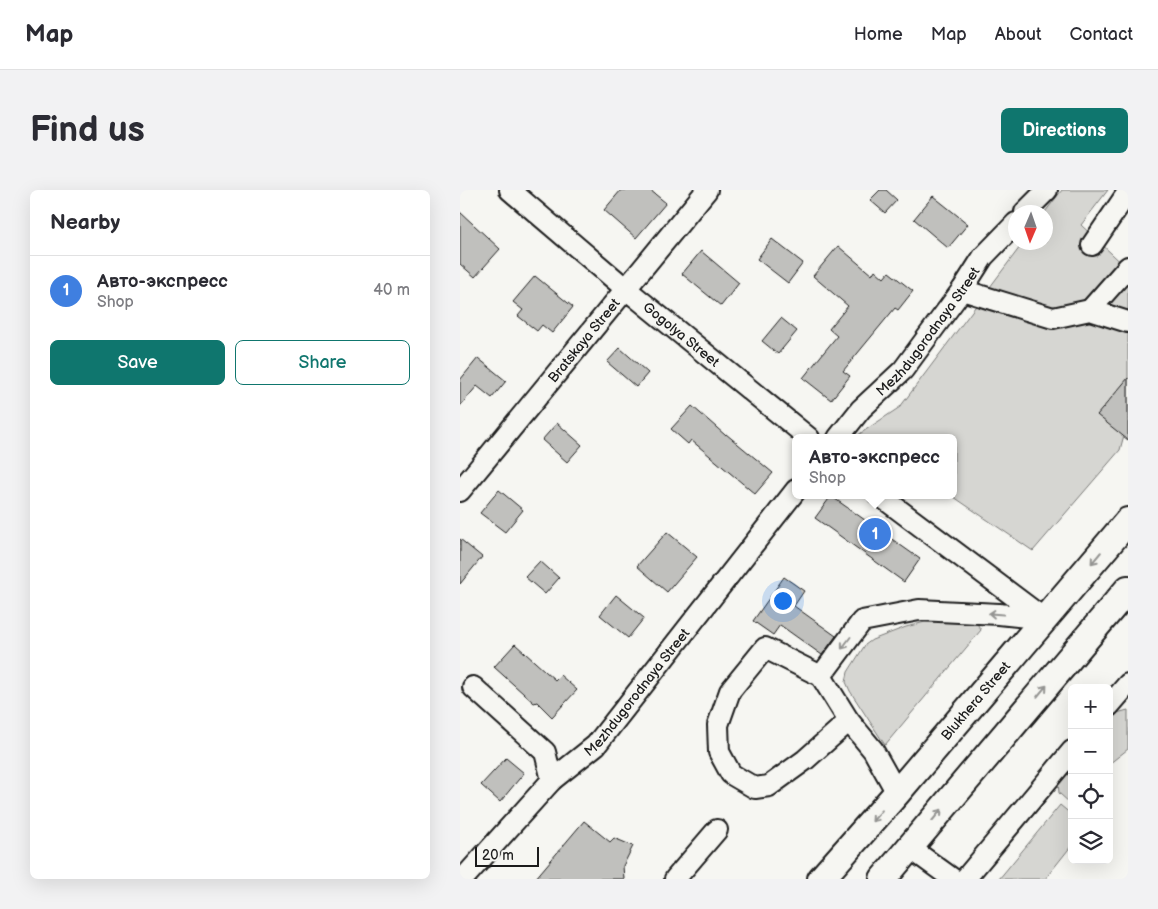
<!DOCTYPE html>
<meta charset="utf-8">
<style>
:root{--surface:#fff;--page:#f2f2f3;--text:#2b2b33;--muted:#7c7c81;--line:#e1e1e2;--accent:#0f766e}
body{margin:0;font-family:"Balsamiq Sans",sans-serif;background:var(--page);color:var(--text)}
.controls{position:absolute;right:15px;bottom:15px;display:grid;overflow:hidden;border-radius:8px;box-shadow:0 5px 20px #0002}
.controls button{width:45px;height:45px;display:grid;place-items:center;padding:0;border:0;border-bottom:1px solid var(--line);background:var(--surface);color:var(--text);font:25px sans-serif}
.compass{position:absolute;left:548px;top:15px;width:45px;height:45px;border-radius:50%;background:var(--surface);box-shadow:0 5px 20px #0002;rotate:182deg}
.scale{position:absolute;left:15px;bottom:12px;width:64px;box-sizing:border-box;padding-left:5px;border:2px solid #1c1c1c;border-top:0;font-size:14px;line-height:18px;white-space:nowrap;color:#1c1c1c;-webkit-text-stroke:4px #f6f6f2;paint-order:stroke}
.you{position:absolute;left:322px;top:410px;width:18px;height:18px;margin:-12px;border:4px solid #fff;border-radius:50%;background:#1a73e8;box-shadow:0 0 0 8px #1a73e833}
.badge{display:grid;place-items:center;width:32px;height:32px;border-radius:50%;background:var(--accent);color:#fff;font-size:16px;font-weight:700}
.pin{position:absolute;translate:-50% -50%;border:2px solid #fff;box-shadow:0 1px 5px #0006}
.popup{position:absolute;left:332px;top:244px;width:165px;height:65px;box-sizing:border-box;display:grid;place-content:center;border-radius:8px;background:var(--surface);filter:drop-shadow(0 1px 4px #0005);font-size:16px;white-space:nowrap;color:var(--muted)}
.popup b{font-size:19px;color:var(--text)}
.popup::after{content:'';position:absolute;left:50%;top:100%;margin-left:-10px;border:10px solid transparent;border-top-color:var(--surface)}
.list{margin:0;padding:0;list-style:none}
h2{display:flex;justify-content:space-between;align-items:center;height:65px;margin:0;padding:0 20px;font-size:21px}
h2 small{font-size:16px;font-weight:400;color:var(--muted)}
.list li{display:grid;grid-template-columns:32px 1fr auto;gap:15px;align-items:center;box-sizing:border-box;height:70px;padding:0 20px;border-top:1px solid var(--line)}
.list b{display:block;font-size:19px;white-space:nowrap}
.list p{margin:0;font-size:16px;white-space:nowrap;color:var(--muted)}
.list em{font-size:16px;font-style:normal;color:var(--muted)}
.actions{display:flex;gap:10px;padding:15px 20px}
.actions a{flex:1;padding:11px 0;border:1px solid var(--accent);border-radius:8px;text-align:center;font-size:18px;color:var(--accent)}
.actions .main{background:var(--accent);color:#fff}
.icon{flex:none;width:28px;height:28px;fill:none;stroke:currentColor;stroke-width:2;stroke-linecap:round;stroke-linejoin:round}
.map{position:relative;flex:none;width:668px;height:689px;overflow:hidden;border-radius:8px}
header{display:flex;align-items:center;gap:30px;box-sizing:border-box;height:70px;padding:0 25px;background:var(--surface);border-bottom:1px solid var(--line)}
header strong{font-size:24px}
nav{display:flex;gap:28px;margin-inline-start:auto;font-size:18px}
.intro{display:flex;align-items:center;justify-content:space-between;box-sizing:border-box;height:120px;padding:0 30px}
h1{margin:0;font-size:35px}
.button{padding:12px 22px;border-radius:8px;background:var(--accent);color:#fff;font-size:18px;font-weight:700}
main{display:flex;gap:30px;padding:0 30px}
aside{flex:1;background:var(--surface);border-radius:8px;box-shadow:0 5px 20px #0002}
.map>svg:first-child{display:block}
</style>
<header>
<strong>Map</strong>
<nav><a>Home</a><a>Map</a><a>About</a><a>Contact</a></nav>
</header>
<div class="intro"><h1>Find us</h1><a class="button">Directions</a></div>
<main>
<aside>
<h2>Nearby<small></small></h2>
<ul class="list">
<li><span class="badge" style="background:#3f7fe0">1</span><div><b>Авто-экспресс</b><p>Shop</p></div><em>40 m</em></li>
</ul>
<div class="actions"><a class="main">Save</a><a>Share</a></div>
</aside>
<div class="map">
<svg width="668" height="689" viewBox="0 0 668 689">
<rect width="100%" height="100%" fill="#f6f6f2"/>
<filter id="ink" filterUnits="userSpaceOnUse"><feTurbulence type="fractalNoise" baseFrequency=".02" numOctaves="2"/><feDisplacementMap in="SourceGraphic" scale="10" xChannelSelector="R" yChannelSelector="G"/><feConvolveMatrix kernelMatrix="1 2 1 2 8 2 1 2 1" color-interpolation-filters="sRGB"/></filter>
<g filter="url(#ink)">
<!-- green -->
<g fill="#d6d6d2" stroke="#797977">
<polygon points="602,0 648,0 621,35 668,79 668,230 660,260 573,361 491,305 494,305 494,248 403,248 398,245 440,217 563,53 586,52 585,22"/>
<polygon points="504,430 516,432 521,440 425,555 390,501 386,492 388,482 405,455 412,450 446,437 465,432"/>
<polygon points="668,520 668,559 649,574 649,529 653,524"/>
<polygon points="612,575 612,615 599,603 598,592"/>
<polygon points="600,615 612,625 612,655 585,689 539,689"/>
</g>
<!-- building -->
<g fill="#c0c0bd" stroke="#1c1c1c">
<polygon points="161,0 190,0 206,13 176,48 144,20"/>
<polygon points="420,0 426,0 437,10 425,23 410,10"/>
<polygon points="473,6 508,34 488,58 454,29"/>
<polygon points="0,22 40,59 15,87 0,74"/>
<polygon points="312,49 343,73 328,93 297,69"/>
<polygon points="378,56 412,85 415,80 424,88 429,82 453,101 438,120 435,118 383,181 390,186 371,210 343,188 377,146 369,139 388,116 353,86"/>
<polygon points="241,61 279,93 261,116 222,84"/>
<polygon points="75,86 113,117 92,143 82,135 77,141 58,126 63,120 53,112"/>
<polygon points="321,128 337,141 318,164 302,151"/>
<polygon points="160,158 188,183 176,197 147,172"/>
<polygon points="18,168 46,191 32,208 17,196 0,216 0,190"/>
<polygon points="668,188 668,250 637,225"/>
<polygon points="232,216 265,245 266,244 313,283 295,304 231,250 228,254 211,239"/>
<polygon points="97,233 122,255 107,272 82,250"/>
<polygon points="39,300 63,320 45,342 20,323"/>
<polygon points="371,306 460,369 444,392 355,328"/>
<polygon points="207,342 237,367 207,402 177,376"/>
<polygon points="0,349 22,367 0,394"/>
<polygon points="80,371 99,388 85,404 65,387"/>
<polygon points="324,387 344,401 334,416 376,446 362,465 320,435 313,445 293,431"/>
<polygon points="156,405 184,428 168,448 140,425"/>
<polygon points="55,454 95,490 100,485 117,500 92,527 77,512 74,513 34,477"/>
<polygon points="46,568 64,583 40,612 21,595"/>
<polygon points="124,631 150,652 154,648 173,656 163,676 164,689 75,689"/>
</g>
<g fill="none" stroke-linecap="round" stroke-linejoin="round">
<!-- minor casing -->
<g stroke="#1c1c1c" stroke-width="24">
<g id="minor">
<path id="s1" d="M50 0 166 99 349 248"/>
<polyline points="565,22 587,0"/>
<polyline points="632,55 668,2"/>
<polyline points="502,100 593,128 630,120 668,132"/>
<polyline points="630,120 668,77"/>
<path id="s2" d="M378 248 401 219 443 180 502 100 523 67 556 33"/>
<path id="s3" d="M0 301 247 0"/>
<polyline points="419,305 583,428"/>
<polyline points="361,486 305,458 270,501 258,535 259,562 271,584 295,598 309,596 345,570 389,531"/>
<polyline points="13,497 85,562 92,590"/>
<polyline points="649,516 668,494"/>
<polyline points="437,603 413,560 389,531 361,486 402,431 459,420 539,424 585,429"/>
<polyline points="450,658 493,689"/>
<path id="s4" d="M3 689 92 590 136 555 336 300"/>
<polyline points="215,689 257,640"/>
<polyline points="505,689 612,561"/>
</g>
</g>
<!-- major casing -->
<g stroke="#1c1c1c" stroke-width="30">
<g id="major">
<path id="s5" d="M361 689 437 603 668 331"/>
<polyline points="423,689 668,399"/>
</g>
</g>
<!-- minor -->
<use href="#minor" stroke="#f6f6f2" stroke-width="20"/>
<!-- major -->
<use href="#major" stroke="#f6f6f2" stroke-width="26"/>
</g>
<!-- one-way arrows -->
<defs><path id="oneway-shaft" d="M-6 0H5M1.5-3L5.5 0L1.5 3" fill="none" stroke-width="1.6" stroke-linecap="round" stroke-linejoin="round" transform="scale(1.25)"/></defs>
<g stroke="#949492">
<use href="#oneway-shaft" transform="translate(636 368) rotate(130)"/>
<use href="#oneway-shaft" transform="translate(536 424) rotate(-176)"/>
<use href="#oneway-shaft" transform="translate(386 453) rotate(127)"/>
<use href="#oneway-shaft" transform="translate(582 501) rotate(-50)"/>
<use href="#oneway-shaft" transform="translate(477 625) rotate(-50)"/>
<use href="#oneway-shaft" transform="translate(417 626) rotate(131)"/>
</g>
</g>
<g text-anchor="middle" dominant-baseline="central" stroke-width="4" stroke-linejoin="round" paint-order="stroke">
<!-- street labels -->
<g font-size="14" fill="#1c1c1c" stroke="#f6f6f2">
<text stroke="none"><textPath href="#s2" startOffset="140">Mezhdugorodnaya Street</textPath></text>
<text stroke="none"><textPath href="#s1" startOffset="224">Gogolya Street</textPath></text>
<text stroke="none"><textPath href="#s3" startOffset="195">Bratskaya Street</textPath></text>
<text stroke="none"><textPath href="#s4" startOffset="256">Mezhdugorodnaya Street</textPath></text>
<text stroke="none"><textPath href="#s5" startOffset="236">Blukhera Street</textPath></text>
</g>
</g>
</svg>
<div class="controls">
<button>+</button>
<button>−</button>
<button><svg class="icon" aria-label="locate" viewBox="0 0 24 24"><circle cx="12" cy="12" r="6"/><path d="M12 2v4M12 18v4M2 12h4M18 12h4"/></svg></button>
<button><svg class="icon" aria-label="layers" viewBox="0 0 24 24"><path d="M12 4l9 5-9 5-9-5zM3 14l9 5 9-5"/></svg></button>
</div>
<svg class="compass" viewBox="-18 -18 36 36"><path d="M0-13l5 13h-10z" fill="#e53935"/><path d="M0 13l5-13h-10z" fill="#7c7c81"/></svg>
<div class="scale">20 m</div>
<div class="you"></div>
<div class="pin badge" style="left:415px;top:344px;background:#3f7fe0">1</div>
<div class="popup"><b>Авто-экспресс</b>Shop</div>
</div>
</main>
